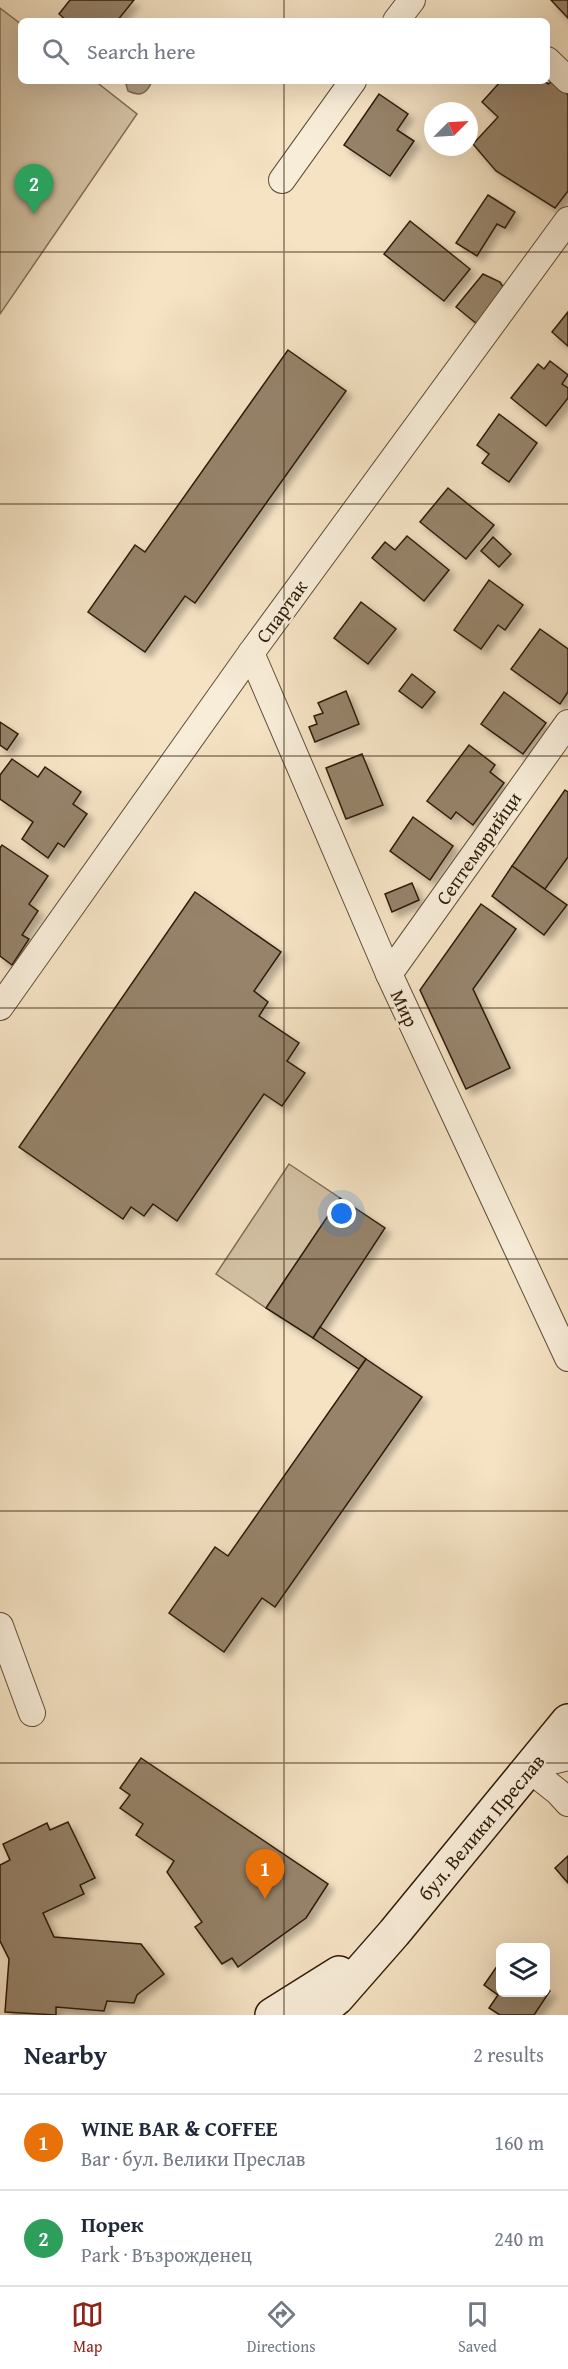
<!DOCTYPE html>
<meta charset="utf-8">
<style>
:root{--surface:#fff;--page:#f6f6f7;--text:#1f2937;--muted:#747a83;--line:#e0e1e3;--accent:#8f2418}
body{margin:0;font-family:"Gentium Book Plus",serif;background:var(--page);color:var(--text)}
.controls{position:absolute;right:18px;bottom:18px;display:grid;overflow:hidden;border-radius:9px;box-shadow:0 6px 24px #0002}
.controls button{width:54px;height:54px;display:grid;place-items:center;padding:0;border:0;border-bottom:2px solid var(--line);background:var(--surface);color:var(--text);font:30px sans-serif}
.compass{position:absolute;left:424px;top:102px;width:54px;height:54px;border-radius:50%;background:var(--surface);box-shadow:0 6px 24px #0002;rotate:66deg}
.you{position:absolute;left:342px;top:1214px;width:21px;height:21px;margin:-15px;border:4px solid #fff;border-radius:50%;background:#1a73e8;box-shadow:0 0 0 9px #1a73e833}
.badge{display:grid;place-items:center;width:39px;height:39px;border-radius:50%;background:var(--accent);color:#fff;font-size:20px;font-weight:700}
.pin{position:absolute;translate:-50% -50px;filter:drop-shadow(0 2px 3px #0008)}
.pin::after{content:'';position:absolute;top:32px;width:21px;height:18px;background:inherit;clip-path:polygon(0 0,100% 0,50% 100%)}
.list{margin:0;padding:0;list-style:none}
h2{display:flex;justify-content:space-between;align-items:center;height:78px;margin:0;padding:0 24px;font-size:26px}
h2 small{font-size:20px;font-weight:400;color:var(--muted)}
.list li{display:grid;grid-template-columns:39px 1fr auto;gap:18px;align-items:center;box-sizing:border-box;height:96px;padding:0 24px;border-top:2px solid var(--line)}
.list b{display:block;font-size:22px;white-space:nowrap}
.list p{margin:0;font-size:20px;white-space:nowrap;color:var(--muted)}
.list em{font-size:20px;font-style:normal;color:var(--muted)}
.icon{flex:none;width:33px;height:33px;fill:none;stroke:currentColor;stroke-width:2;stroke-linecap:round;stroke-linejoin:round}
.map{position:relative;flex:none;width:568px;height:2015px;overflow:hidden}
.search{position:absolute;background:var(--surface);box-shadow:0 6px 24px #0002;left:18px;right:18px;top:18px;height:66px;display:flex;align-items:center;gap:15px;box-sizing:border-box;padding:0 21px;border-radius:9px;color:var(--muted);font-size:22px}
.sheet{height:270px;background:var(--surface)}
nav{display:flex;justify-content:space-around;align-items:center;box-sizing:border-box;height:84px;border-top:2px solid var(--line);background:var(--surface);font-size:16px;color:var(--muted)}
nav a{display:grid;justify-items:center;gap:3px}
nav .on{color:var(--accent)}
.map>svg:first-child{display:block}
</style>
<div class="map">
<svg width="568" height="2015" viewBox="0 0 568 2015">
<defs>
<filter id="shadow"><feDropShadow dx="5.5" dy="5.5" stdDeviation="3" flood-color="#0004"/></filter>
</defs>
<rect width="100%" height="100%" fill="#f5e3c4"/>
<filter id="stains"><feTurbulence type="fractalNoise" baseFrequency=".00333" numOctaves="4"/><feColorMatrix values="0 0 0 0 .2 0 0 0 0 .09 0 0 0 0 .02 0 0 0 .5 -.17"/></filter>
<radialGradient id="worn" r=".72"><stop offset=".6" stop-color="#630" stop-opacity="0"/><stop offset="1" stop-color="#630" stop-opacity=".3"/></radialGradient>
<!-- green -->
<g fill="#d3c1a4" stroke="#816e56" stroke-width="1.5">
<polygon points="0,8 21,24 21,81 95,81 137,114 0,314"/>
<polygon points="289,1164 340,1198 266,1308 216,1274"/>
</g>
<!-- water -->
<path fill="#b29f84" stroke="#7e6b53" stroke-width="1.5" d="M125 81H152C147 94 140 97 128 91Z"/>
<!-- building -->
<g fill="#96836a" stroke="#2f1c09" stroke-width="1.5" filter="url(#shadow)">
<polygon points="70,0 134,0 117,21 67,21 59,14"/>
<polygon points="551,0 568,0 568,18"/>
<polygon points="555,80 568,95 568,191 555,208 496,171 473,144 498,117 482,102 501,81 545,81 548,84"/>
<polygon points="379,94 408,114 397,130 414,141 390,176 344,145"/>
<polygon points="488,195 515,212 505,228 497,224 477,256 456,243"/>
<polygon points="410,221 470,269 444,301 384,254"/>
<polygon points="483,274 500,282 505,290 477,324 456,307"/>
<polygon points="568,312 568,346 552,332"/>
<polygon points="288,350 346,391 195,603 185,596 145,652 88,612 135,545 145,552"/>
<polygon points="550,361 568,375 562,384 568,388 568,398 546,426 511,398 538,364 544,369"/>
<polygon points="499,414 537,443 509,482 482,463 489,454 477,445"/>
<polygon points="448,488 494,525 466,559 420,522"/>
<polygon points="407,536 449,570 424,601 372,558 385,542 395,550"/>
<polygon points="493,537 511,554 499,567 481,551"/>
<polygon points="489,580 523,605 505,630 498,625 481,649 454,630"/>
<polygon points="361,602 396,629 368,664 334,638"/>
<polygon points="540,629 568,649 568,692 560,704 511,669"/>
<polygon points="412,674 435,692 422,708 399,691"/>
<polygon points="346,691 359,724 315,742 309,727 317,724 314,716 323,713 318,703"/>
<polygon points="504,692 546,723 523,754 481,724"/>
<polygon points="0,722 18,734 7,750 0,745"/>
<polygon points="469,745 495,765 490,772 504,783 473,825 456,812 451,819 427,801"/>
<polygon points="362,754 383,805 346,819 326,768"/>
<polygon points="12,759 38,777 45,767 81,792 73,804 87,814 64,847 58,843 48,858 22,839 33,822 0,799 0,775"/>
<polygon points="565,790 568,792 568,857 545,889 512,866"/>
<polygon points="413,817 453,846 430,880 390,851"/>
<polygon points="2,845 48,876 29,904 38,911 22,935 29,939 12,965 0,956 0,848"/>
<polygon points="512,866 567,905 544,935 492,896"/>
<polygon points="412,883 419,900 392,912 385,894"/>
<polygon points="195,892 281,952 254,991 268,1002 259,1016 299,1043 287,1061 305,1073 282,1106 264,1094 177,1221 153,1204 144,1216 131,1207 123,1219 19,1147"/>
<polygon points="481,904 516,929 473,989 510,1068 466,1089 420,990"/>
<polygon points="340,1198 385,1228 313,1338 266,1308"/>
<polygon points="320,1327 366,1359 359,1369 313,1338"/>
<polygon points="366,1359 422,1397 275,1607 262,1598 224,1652 169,1613 215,1547 228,1556"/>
<polygon points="141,1758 328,1884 306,1918 238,1967 232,1958 222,1964 195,1927 202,1922 167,1872 174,1861 136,1835 143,1824 120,1808 130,1795 120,1788"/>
<polygon points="68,1822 95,1878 80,1885 84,1894 43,1913 54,1937 141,1944 164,1974 137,1995 134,2003 107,2001 104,2011 56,2007 56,2015 5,2012 9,1959 0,1941 0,1865 10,1860 3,1844 47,1823 50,1830"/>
<polygon points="568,1856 568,1883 555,1868"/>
<polygon points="500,1962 500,1992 546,1992 546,1988 550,1991 534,2015 500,2015 489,2008 498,1995 484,1985"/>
</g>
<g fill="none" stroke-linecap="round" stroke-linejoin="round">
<!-- street casing -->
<g stroke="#604e38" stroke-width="28">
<g id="street">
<polyline points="396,21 412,0"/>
<polyline points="547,60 568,80"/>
<polyline points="282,180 353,81"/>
<polyline points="251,653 389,974 568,1358"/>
<polyline points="389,974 568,723"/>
<polyline points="0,1007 251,653 568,220"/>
<polyline points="0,1626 32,1713"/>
<polyline points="532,1766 568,1757"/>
<polyline points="529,1769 558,1792 568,1803"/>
</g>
</g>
<!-- secondary casing -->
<g stroke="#2f1c09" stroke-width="36">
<g id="secondary">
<polyline points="272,2015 339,1973"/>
<polyline points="316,2015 337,1998 394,1933 568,1721"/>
</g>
</g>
<!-- street -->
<use href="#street" stroke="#f8edd9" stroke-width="26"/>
<!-- secondary -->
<use href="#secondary" stroke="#f8edd9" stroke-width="33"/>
</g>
<!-- grid -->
<path fill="none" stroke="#2f1c09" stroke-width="1.5" stroke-opacity="0.55" d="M284 0V21M284 81V2015M0 252H568M0 504H568M0 756H568M0 1008H568M0 1259H568M0 1511H568M0 1763H568"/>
<g text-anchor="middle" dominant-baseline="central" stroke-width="4.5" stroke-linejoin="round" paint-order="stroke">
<!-- street labels -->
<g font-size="20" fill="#2f1c09" stroke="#f8edd9">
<text transform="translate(281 611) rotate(-54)">Спартак</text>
<text transform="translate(478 848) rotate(-55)">Септемврийци</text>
<text transform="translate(405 1008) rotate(65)">Мир</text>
<text transform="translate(481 1827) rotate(-50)">бул. Велики Преслав</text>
</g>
</g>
<rect width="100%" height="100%" filter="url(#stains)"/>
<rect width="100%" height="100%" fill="url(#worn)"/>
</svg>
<div class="controls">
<button><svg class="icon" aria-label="layers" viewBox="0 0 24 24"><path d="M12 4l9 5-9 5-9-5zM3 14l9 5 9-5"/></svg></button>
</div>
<svg class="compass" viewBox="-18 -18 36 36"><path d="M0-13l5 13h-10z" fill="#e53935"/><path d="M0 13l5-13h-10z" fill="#747a83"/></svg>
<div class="you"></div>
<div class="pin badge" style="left:265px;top:1899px;background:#e8710a">1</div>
<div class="pin badge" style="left:34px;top:214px;background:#2e9e5b">2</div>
<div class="search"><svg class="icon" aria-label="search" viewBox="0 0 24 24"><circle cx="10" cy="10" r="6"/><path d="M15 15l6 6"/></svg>Search here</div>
</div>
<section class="sheet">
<h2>Nearby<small>2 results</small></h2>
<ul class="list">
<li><span class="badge" style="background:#e8710a">1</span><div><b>WINE BAR &amp; COFFEE</b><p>Bar · бул. Велики Преслав</p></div><em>160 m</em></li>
<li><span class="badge" style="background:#2e9e5b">2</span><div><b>Порек</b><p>Park · Възрожденец</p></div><em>240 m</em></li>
</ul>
</section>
<nav>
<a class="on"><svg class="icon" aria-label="map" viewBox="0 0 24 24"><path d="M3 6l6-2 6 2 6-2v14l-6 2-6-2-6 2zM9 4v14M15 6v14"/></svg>Map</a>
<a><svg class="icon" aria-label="directions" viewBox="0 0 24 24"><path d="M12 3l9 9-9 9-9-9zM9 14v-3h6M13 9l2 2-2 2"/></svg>Directions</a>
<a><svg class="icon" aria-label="saved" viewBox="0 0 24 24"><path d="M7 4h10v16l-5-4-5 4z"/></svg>Saved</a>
</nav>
